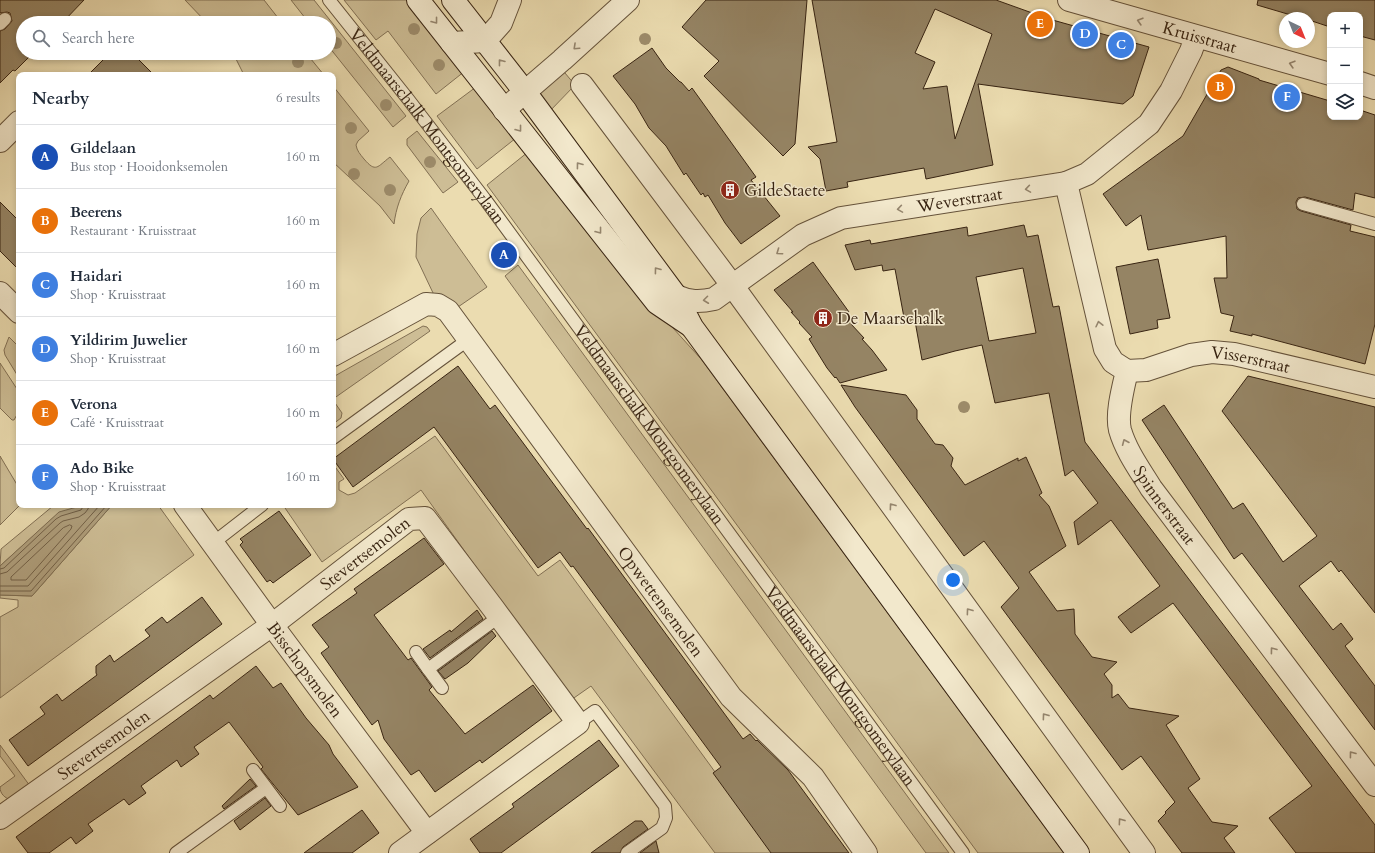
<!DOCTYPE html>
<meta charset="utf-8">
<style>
:root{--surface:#fff;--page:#f2f2f3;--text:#1f2937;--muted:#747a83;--line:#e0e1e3;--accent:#0f766e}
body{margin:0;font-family:Cardo,serif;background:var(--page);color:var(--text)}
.controls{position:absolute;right:12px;top:12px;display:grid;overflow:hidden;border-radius:8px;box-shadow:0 2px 6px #0003}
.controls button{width:36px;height:36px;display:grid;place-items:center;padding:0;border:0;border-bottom:1px solid var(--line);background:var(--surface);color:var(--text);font:20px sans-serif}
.compass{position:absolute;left:1279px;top:12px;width:36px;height:36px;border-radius:50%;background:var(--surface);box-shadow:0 2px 6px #0003;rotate:137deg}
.you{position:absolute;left:953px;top:580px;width:14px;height:14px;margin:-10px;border:3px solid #fff;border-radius:50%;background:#1a73e8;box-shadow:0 0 0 6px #1a73e833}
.badge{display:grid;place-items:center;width:26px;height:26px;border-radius:50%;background:var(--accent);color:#fff;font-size:13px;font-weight:700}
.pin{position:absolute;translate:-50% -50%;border:2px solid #fff;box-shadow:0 1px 4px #0006}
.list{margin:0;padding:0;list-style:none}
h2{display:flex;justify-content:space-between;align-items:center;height:52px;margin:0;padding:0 16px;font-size:17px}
h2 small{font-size:13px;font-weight:400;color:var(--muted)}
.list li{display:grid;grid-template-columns:26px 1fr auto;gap:12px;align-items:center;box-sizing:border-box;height:64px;padding:0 16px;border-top:1px solid var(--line)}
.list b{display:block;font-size:15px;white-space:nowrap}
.list p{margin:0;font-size:13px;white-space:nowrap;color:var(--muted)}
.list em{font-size:13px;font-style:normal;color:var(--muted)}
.icon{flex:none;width:22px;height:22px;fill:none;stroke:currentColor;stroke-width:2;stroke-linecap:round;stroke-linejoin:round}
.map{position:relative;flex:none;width:1375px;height:853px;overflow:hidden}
.search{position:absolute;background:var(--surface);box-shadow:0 2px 6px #0003;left:16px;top:16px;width:320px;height:44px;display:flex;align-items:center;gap:10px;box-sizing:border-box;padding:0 14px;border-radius:22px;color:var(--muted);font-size:15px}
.panel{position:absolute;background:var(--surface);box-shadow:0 2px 6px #0003;left:16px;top:72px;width:320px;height:436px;border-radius:8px}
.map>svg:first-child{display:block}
</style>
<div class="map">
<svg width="1375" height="853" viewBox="0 0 1375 853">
<rect width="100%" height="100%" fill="#ebdcb0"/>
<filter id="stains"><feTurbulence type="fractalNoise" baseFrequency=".005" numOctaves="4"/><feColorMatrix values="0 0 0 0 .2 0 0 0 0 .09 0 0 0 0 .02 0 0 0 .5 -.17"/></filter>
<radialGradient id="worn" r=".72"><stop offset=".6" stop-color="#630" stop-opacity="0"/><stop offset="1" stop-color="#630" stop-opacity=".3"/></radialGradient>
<!-- green -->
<g fill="#cdbd95" stroke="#827054">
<polygon points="185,0 264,0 282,23 207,23"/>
<polygon points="291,0 314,0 406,116 393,127 329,47 329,23 309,23"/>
<polygon points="344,0 409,0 465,71 436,94 388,31 376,40"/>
<polygon points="233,53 306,53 324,75 244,75"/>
<polygon points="560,67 575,85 548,113 531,92"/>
<path d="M333 86 369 131 358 141 356 145C357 151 360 154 364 159 376 173 377 167 390 157L409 181C401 195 396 208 394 224L380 206 333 162Z"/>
<polygon points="476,87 516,138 477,169 437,116"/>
<polygon points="417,131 458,182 443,193 407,145 407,139"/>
<polygon points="528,152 607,255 701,359 1064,853 978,853 487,185"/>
<polygon points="431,208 487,287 458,307 434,295 416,257 417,234 421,218"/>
<polygon points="518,265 949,853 926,853 505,276"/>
<polygon points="423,326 427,327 430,331 333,399 333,377"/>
<polygon points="9,337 19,347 19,378 5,355 4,350"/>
<polygon points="0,363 19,392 19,411 14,420 12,420 0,408"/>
<polygon points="333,400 342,413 341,418 333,424"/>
<polygon points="435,436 538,576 560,560 710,765 773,853 715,853 591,686 571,700 421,490 322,562 283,505 333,505 333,464 344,479 339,482 339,490 348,495 355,493"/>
<polygon points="0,456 19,488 20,505 0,525"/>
<polygon points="84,505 54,517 0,566 1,549 53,506"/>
<polygon points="112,505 158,505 194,555 0,698 0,617 18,607 18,600 0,598 0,595 32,596"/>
<path d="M0 745 30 786 11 800C5 798 0 794 0 787L15 776 0 756Z"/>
</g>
<!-- water -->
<polygon fill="#ae9d7a" stroke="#7f6d50" points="84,505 112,505 32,596 0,595 0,566 59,512"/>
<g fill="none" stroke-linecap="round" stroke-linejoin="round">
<!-- shore -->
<g stroke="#736046" stroke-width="1">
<polygon points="70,525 72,526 71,529 26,580 11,580 11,577 63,528"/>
<polyline points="0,569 4,568 56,519 61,516 81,510 84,505"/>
<polyline points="0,574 7,572 60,523 63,521 79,517 85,513 88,509 89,505"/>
<polyline points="0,586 28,586 100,505"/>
<polyline points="0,591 31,591 107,505"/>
</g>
</g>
<!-- building -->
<g fill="#958464" stroke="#382412" fill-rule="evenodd">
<polygon points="0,0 84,0 62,23 23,23 23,53 33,53 15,71 13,70 0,83 0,31 5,29 12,21 10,13 7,12 0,13"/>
<polygon points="706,0 807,0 795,144 783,156 704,76 719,61 682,27"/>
<path d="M812 0H996L1049 19 1149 47 1133 96 1123 104 978 84 993 165 926 179 924 168 847 182 848 187 826 191 820 159 808 147 837 142ZM935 9 992 34 955 139 947 86 923 89 935 62 915 53Z"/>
<polygon points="1258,0 1375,0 1375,40 1360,36 1360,15 1330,15 1330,27 1309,20 1309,18 1301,18 1257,5"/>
<polygon points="652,48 666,68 680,82 681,82 689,91 692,88 756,177 751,180 780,216 741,244 725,223 708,195 705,197 703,193 701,195 686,173 684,175 666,146 649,128 635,104 613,76"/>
<polygon points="110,53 132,53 154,75 88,75"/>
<polygon points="1228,67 1259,79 1259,80 1330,101 1330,117 1360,117 1360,110 1375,115 1375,198 1355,193 1353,210 1305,197 1298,198 1296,202 1297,209 1301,211 1351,225 1350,231 1375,237 1375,324 1365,364 1252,334 1252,336 1230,331 1234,316 1221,313 1214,278 1227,278 1226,236 1148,250 1141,215 1126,226 1103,194 1183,136 1221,70"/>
<polygon points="0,202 19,221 19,270 0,251"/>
<path d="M1024 225 1027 237 1038 235 1053 307 1059 306 1085 442 1375 825V853H1296L1269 818 1312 786 1173 603 1131 633 1118 617 1160 586 1111 520 1078 545 1074 522 1098 503 1073 470 1065 476 1049 393 995 403 982 345 955 351 922 360 915 321 905 323 895 269 883 271 882 265 855 270 845 245 870 240 871 244 967 227 968 236ZM1023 268 1036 333 989 341 976 277Z"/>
<polygon points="1158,259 1170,318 1157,320 1158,328 1130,334 1116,267"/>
<polygon points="813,262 849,312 846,315 853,323 851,324 864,338 862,339 872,350 887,370 840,383 836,377 835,378 827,368 809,339 812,337 799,323 800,322 791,312 793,312 774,290"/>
<polygon points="458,366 490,409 495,405 587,529 588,528 743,739 750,734 756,741 757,740 788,770 849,853 771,853 713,773 721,767 573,566 571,567 560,552 538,568 434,427 353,487 333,459"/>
<polygon points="1248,376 1375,407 1375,613 1341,570 1339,572 1331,561 1299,586 1333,630 1341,623 1353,639 1345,646 1375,686 1375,730 1242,553 1234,559 1142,420 1164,405 1233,509 1243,503 1283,562 1317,536 1222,411"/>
<polygon points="841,385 906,395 917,410 917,419 935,444 943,445 953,458 951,466 965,485 1018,458 1018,461 1026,457 1042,493 1039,495 1049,506 1066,546 1029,572 1057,611 1074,609 1075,634 1092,657 1117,662 1104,674 1112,685 1112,698 1118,694 1129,708 1179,716 1166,725 1200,779 1188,788 1212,822 1238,826 1224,838 1235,853 1182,853 1158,821 1166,813 1165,812 1175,802 1141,756 1122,770 1001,607 1019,588 984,541 964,556 855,407"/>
<polygon points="279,511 311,555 273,583 270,580 267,582 240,545 243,542 240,539"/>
<polygon points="424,538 444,564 374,615 408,660 411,658 432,687 429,690 465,734 533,685 552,711 482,763 480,760 435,792 419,770 411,775 384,739 378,720 372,725 321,653 329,647 312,625 357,593 354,589"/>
<polygon points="202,597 222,624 28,766 9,740 45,714 40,707 57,694 62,701 97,675 96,673 96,666 110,655 114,662 150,636 145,630 162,617 167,623"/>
<polygon points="477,610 483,619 430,658 423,649 450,630 451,632"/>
<polygon points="492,631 496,636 468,663 445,679 438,671"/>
<polygon points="256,666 273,688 281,683 306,718 329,745 333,754 358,787 298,815 261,769 263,767 229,722 194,747 199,754 181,767 177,760 141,786 146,793 129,805 124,799 88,824 93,831 76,844 71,837 49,853 28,853 16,837 210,695 213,699"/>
<polygon points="599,740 619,766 501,853 480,853 470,839 514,807 512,804"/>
<polygon points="250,779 256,786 224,809 222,806"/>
<polygon points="265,798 271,806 240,830 234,821"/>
<polygon points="362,810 379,833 352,853 304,853"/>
<polygon points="635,821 642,821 648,829 623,847 620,853 591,853"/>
<polygon points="656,841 659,853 640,853"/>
</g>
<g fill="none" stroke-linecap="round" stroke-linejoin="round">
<!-- lane casing -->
<g stroke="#65523a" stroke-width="14">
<g id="lane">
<path id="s1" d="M329 0 408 99 487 202 963 853"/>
<polyline points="0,24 5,19"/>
<polyline points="1303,204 1375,224"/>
<polyline points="333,438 469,339"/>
<polyline points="213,543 262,505"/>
<polyline points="416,652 428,669"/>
<polyline points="442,688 428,669 500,616"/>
<polyline points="578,723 595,711 665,806 666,818 662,828 627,853"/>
<polyline points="253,770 280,806"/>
<polyline points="176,853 266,788"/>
</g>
</g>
<!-- street casing -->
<g stroke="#65523a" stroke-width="24">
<g id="street">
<path id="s2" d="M1069 0 1330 74"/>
<polyline points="452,43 485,41 501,23 510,0"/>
<polyline points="1360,83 1375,88"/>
<polyline points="582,85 732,285 1144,853"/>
<polyline points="504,110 562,60 628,0"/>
<polyline points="0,141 19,122"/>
<path id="s3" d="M1066 183 1105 349 1113 362 1127 371C1123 388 1116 414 1120 430 1126 451 1140 470 1151 488L1375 785"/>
<polyline points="0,293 19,312"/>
<path id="s4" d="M676 296C689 302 700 302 714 299L803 235 841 218 1066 183 1087 174 1149 124 1171 91 1191 51 1196 37"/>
<path id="s5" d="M333 355 426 304 438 305 448 311 731 697 813 777 866 853"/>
<path id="s6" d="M1127 371 1146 370 1191 355 1212 352 1234 354 1375 387"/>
<path id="s7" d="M185 505 272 625 427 833"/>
<path id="s8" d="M0 818 272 625 409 519 425 518 493 608 578 723 400 853"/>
</g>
</g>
<!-- secondary casing -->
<g stroke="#382412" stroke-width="24">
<g id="secondary">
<polyline points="418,0 657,303 691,326"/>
<polyline points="453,0 525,92 676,296 692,327 1078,853"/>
</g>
</g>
<!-- lane -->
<use href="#lane" stroke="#f2e8cc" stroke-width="12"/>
<!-- street -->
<use href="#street" stroke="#f2e8cc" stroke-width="22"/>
<!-- secondary -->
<use href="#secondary" stroke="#f2e8cc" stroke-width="22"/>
</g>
<!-- trees -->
<g fill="#9d8c6b">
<circle cx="414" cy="29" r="6"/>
<circle cx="645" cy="39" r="6"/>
<circle cx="336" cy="43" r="6"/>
<circle cx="298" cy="62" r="6"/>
<circle cx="439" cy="65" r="6"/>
<circle cx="386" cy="105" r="6"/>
<circle cx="351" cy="128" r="6"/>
<circle cx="430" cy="162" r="6"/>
<circle cx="354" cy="174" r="6"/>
<circle cx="390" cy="190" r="6"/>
<circle cx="964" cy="407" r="6"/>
</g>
<!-- one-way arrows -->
<defs><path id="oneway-chevron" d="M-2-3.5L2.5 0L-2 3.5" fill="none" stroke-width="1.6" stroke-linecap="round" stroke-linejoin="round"/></defs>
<g stroke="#95866f">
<use href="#oneway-chevron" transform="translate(435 21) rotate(52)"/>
<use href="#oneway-chevron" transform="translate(1140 21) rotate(-164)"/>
<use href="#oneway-chevron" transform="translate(576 47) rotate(137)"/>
<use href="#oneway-chevron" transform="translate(501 62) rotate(-128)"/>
<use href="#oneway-chevron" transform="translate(1292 64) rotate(-164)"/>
<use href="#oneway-chevron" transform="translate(519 129) rotate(52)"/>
<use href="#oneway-chevron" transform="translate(579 165) rotate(-127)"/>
<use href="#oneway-chevron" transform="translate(1028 189) rotate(171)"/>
<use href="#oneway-chevron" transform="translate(900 209) rotate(171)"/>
<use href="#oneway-chevron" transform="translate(599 231) rotate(52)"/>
<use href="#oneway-chevron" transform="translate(779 252) rotate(145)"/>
<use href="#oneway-chevron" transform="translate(657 270) rotate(-127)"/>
<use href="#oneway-chevron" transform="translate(706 300) rotate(173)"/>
<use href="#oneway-chevron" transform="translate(1099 324) rotate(-103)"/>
<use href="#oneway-chevron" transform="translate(1125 442) rotate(-113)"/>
<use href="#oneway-chevron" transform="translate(892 506) rotate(-126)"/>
<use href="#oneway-chevron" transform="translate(969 611) rotate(-126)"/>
<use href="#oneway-chevron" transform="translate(1273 650) rotate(-127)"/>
<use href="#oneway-chevron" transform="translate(1045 716) rotate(-126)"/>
<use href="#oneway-chevron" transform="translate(1352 754) rotate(-127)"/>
<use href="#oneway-chevron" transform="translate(1121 821) rotate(-126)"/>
</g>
<!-- icons -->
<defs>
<g id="building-disc" transform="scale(1)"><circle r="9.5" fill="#8f2418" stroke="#f2e8cc"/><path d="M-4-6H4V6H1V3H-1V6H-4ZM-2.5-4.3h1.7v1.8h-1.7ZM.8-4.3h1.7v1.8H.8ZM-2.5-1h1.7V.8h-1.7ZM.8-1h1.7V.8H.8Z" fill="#fff"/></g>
</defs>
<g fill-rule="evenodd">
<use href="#building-disc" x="730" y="190"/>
<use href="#building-disc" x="823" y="318"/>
</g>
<g text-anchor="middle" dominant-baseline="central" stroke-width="3" stroke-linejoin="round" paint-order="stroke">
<!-- street labels -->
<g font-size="17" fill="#382412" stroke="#f2e8cc">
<text stroke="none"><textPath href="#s2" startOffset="136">Kruisstraat</textPath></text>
<text stroke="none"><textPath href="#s1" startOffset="160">Veldmaarschalk Montgomerylaan</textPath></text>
<text stroke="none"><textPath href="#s4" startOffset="310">Weverstraat</textPath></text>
<text stroke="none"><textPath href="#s6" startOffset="127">Visserstraat</textPath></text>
<text stroke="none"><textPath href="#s1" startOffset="532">Veldmaarschalk Montgomerylaan</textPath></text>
<text stroke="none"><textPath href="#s3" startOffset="350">Spinnerstraat</textPath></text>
<text stroke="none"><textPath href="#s8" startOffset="451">Stevertsemolen</textPath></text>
<text stroke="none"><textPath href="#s5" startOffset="490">Opwettensemolen</textPath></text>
<text stroke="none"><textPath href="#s7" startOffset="204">Bisschopsmolen</textPath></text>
<text stroke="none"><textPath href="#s1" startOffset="856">Veldmaarschalk Montgomerylaan</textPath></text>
<text stroke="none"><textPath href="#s8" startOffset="127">Stevertsemolen</textPath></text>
</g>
<!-- poi labels -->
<g font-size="17" fill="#382412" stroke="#f2e8cc" text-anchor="start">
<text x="744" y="190">GildeStaete</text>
<text x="837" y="318">De Maarschalk</text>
</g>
</g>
<rect width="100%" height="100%" filter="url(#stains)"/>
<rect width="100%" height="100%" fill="url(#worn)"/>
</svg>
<div class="controls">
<button>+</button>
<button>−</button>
<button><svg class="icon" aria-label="layers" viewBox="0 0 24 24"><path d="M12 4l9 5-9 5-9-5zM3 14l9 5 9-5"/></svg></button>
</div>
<svg class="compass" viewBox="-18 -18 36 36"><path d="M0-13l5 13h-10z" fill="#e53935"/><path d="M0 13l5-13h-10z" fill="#747a83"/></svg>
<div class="you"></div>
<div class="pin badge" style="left:504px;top:255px;background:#1a4fb4">A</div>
<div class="pin badge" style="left:1220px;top:87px;background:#e8710a">B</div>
<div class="pin badge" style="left:1121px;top:45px;background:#3f7fe0">C</div>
<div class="pin badge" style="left:1085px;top:34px;background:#3f7fe0">D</div>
<div class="pin badge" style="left:1040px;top:24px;background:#e8710a">E</div>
<div class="pin badge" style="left:1287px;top:97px;background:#3f7fe0">F</div>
<div class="search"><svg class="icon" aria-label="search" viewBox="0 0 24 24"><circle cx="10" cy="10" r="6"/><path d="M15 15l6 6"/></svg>Search here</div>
<section class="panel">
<h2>Nearby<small>6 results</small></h2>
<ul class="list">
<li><span class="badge" style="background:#1a4fb4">A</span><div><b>Gildelaan</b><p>Bus stop · Hooidonksemolen</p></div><em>160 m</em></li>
<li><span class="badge" style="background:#e8710a">B</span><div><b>Beerens</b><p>Restaurant · Kruisstraat</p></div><em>160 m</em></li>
<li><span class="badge" style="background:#3f7fe0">C</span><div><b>Haidari</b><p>Shop · Kruisstraat</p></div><em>160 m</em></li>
<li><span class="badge" style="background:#3f7fe0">D</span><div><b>Yildirim Juwelier</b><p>Shop · Kruisstraat</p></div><em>160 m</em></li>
<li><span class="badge" style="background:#e8710a">E</span><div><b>Verona</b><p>Café · Kruisstraat</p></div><em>160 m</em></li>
<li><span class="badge" style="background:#3f7fe0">F</span><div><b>Ado Bike</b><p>Shop · Kruisstraat</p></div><em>160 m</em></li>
</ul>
</section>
</div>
